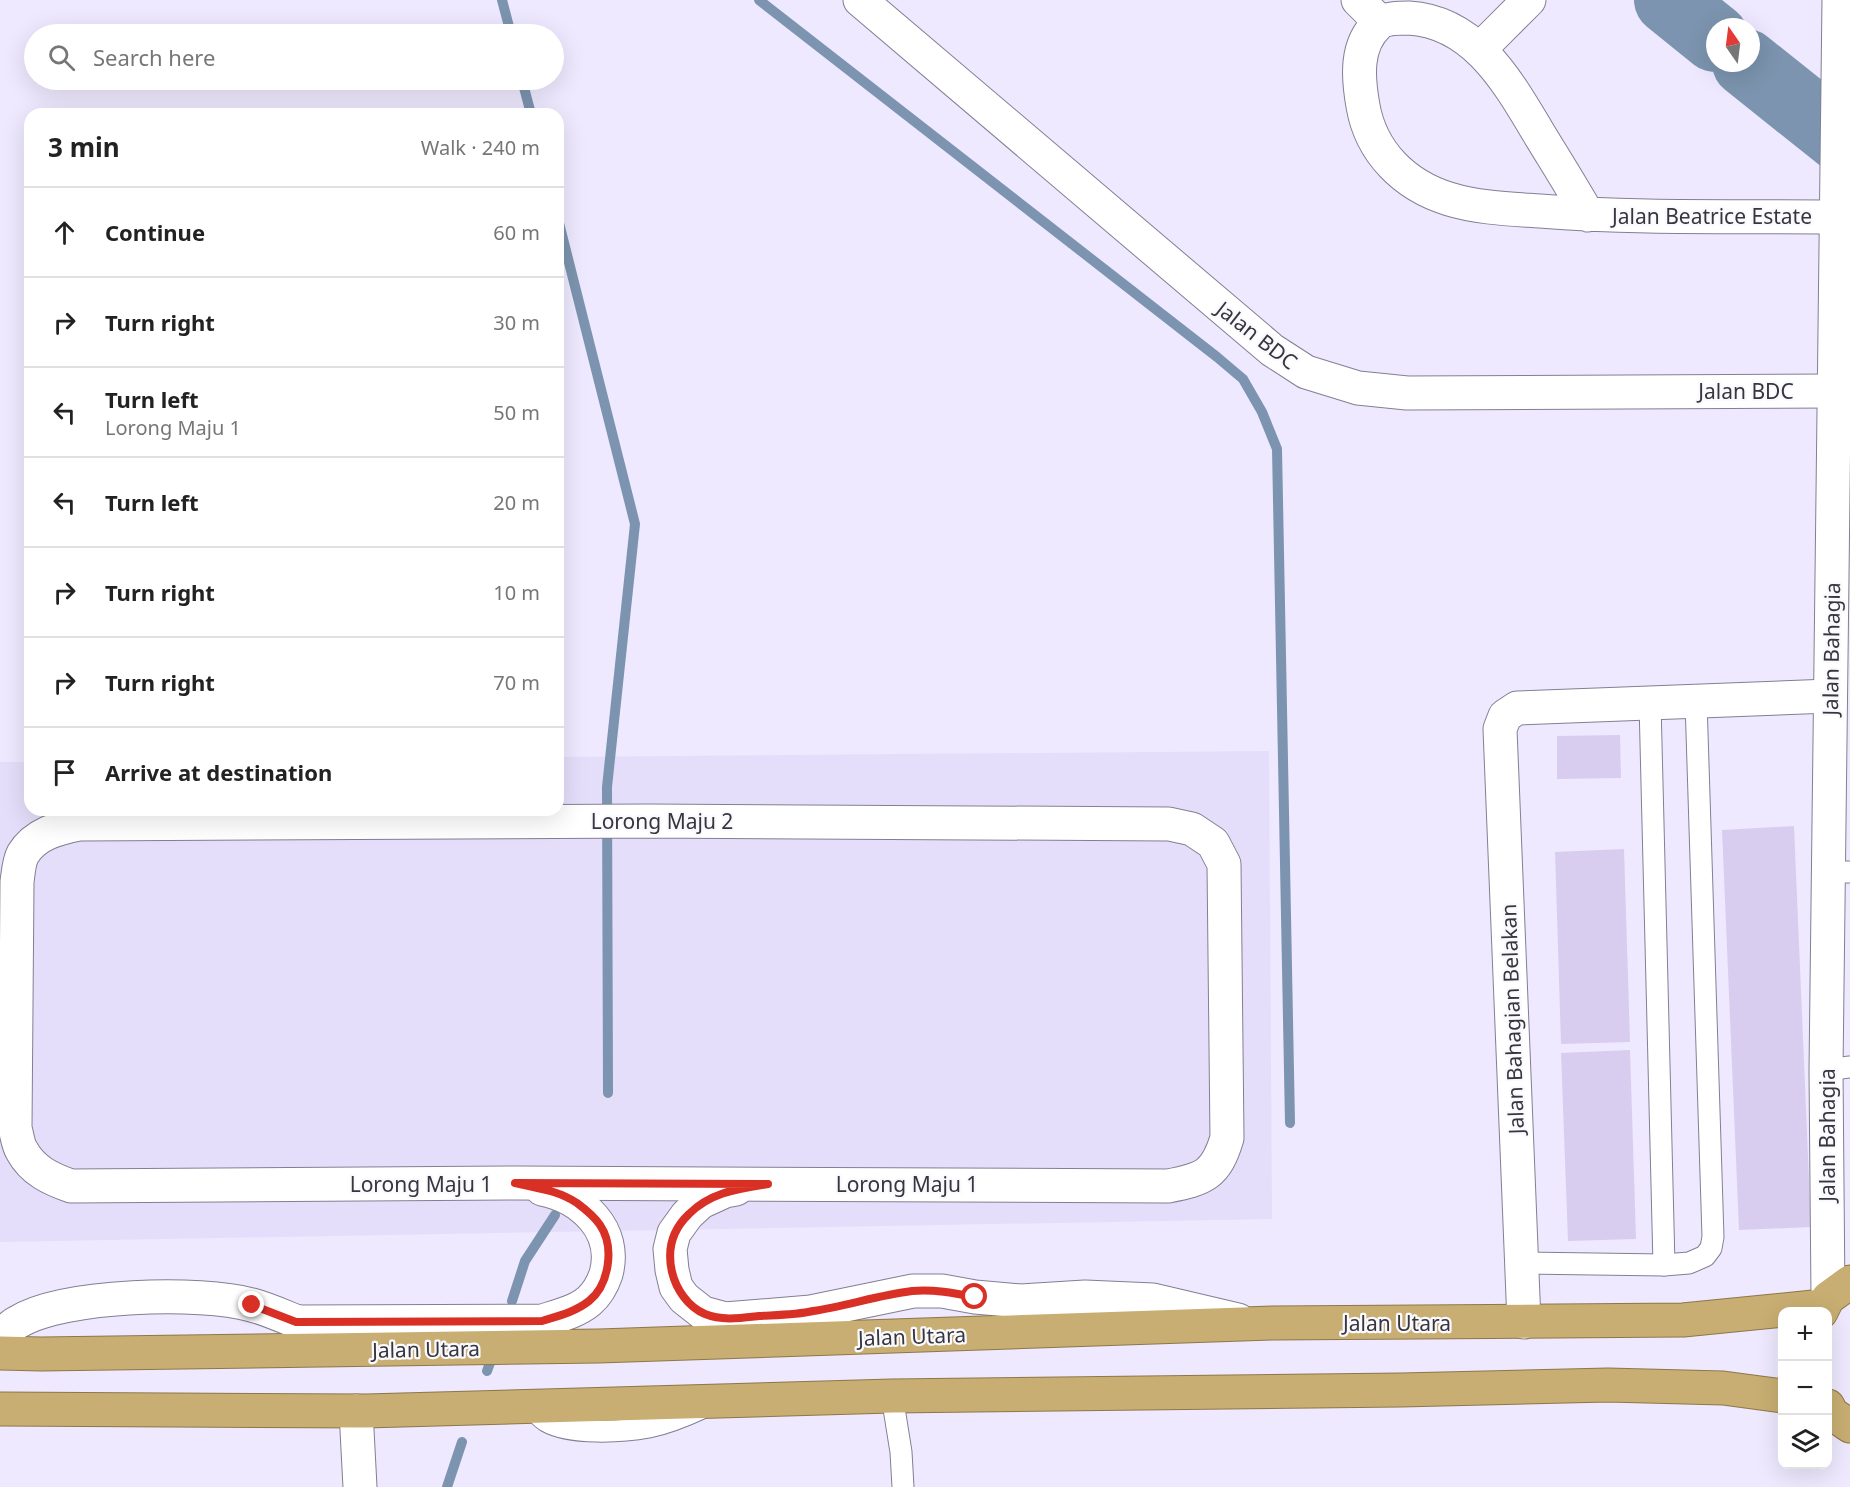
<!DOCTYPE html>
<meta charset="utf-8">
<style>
:root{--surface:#fff;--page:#f2f2f2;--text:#222;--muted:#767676;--line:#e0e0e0}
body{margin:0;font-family:"Noto Sans",sans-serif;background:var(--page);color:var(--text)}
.controls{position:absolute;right:18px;bottom:18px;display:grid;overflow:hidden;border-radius:12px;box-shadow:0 6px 24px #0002}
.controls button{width:54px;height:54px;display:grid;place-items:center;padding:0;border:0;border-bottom:2px solid var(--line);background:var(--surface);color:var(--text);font:30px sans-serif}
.compass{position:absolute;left:1706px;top:18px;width:54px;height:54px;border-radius:50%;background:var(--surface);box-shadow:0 6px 24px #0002;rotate:346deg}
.stop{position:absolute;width:18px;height:18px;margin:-14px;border:4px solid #d93025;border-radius:50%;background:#fff}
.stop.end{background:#d93025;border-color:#fff;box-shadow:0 2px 6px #0008}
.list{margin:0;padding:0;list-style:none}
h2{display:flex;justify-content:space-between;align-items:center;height:78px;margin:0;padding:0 24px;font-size:26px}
h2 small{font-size:20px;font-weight:400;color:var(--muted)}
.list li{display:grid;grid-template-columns:39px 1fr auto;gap:18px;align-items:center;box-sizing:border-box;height:90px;padding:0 24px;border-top:2px solid var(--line)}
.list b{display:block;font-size:22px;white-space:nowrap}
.list p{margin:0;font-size:20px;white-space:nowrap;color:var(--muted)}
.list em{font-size:20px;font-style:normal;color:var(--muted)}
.icon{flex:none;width:33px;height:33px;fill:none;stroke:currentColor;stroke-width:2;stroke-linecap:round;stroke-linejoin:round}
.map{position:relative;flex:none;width:1850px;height:1487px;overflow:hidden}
.search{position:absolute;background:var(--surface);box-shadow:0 6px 24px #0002;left:24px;top:24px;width:540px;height:66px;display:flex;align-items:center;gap:15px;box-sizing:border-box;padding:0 21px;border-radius:33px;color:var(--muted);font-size:22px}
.panel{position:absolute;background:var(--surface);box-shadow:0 6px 24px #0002;left:24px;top:108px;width:540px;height:708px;border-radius:18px}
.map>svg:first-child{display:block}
</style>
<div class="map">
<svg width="1850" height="1487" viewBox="0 0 1850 1487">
<rect width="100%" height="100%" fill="#eee9fe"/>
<!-- built -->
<polygon fill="#e4defa" points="1269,751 1272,1219 0,1242 0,762 30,762 30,810 558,810 558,757"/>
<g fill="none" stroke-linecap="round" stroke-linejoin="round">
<!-- stream -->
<g stroke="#7c94af" stroke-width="10">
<polyline points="502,0 511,34"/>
<polyline points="759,0 1217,357 1243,379 1262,412 1277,449 1290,1123"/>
<polyline points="522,80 531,114"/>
<polyline points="558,219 635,524 607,787 608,1093"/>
<polyline points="512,1301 525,1261 555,1215"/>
<polyline points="487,1371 494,1352"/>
<polyline points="447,1487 462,1442"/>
</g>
<!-- river -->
<g stroke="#7c94af" stroke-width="68">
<polyline points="1668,0 1715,38"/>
<polyline points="1746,63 1850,146"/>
</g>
</g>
<!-- building -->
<g fill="#d9cdef">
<polygon points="1620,735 1621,778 1557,779 1557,736"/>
<polygon points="1794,826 1811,1227 1739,1230 1722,830"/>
<polygon points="1624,849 1630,1042 1561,1044 1555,852"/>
<polygon points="1630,1050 1636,1239 1568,1241 1561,1053"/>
</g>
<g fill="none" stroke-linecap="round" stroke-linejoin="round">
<!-- service casing -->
<g stroke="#837f92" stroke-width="23">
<g id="service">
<polyline points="1650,703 1664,1265"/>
<polyline points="1828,872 1850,872"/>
<polyline points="1826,1070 1850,1067"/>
<polyline points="1522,1263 1664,1265 1689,1263 1705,1256 1711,1248 1713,1237 1696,701"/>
<polyline points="892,1396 901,1452 903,1487"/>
<path d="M529 1405C534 1410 540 1417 546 1421 570 1435 622 1432 649 1427 667 1423 685 1416 702 1408"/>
</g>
</g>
<!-- minor casing -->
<g stroke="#837f92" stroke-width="35">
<g id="minor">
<polyline points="860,0 1272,350 1306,372 1358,388 1407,393 1834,391"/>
<polyline points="1358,0 1380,22"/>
<polyline points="1480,49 1529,0"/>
<path d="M1588 215C1572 187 1555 160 1538 132 1508 82 1475 22 1409 18 1400 18 1385 18 1378 24 1355 45 1358 78 1363 106 1371 152 1404 185 1449 199 1478 208 1510 209 1540 211 1638 219 1737 216 1836 217"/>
<path d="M648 821 1169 824 1192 829 1213 843 1224 864 1227 1138C1216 1175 1204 1179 1168 1186L515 1183 71 1186C51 1179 33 1171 22 1151 18 1145 17 1135 15 1128L17 882C18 874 19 861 23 854 35 834 58 828 79 824Z"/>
<polyline points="736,1189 725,1191 701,1202 687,1215 674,1233 670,1249 672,1270 676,1287 684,1298 703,1313 725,1319 811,1312 913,1291 942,1291 975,1297 1021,1301 1085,1297 1153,1300 1238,1320"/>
<polyline points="1828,1298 1826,1070 1839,0"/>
<path d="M296 1322 542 1321C558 1316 576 1312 589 1301 597 1294 603 1283 606 1274 618 1230 582 1197 542 1189"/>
<polyline points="1524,1322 1500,729 1505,716 1517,708 1830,696"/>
<path d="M0 1336C6 1331 12 1325 18 1322 64 1294 201 1291 252 1305 274 1311 295 1322 316 1329"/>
<polyline points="356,1411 360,1487"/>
</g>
</g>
<!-- trunk casing -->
<g stroke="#8d7749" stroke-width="35">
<g id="trunk">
<polyline points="1821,1312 1828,1298 1850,1282"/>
<polyline points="0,1353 41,1354 599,1346 1273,1323 1683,1320 1823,1306"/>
<polyline points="1828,1406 1831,1413 1850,1426"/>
<polyline points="0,1409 366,1411 892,1396 1401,1390 1608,1385 1723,1388 1782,1396"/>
</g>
</g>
<!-- service -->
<use href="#service" stroke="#fff" stroke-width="21"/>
<!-- minor -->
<use href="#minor" stroke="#fff" stroke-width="33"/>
<!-- trunk -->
<use href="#trunk" stroke="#c8ae72" stroke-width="33"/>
</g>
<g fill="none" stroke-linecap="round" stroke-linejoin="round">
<!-- route -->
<path stroke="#d93025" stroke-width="8" d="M252 1305 296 1322 542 1321C558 1316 575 1312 589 1301 609 1285 615 1247 600 1225 594 1216 585 1209 577 1203 558 1190 536 1188 515 1183L768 1184C738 1189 711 1192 689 1214 672 1230 667 1250 672 1272 676 1289 688 1307 705 1314 722 1321 741 1318 759 1316 777 1315 796 1315 813 1311 846 1306 879 1295 912 1291 933 1289 954 1293 975 1297"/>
</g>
<g text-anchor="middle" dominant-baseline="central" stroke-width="4.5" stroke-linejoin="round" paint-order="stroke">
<!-- street labels -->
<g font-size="21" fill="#37353d" stroke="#faf9fd">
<text x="1712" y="216">Jalan Beatrice Estate</text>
<text transform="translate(1257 335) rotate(38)">Jalan BDC</text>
<text x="1746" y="391">Jalan BDC</text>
<text transform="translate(1831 649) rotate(-89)">Jalan Bahagia</text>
<text x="662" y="821">Lorong Maju 2</text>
<text transform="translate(1512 1019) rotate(-92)">Jalan Bahagian Belakan</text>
<text transform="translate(1827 1135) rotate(-90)">Jalan Bahagia</text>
<text x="421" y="1184">Lorong Maju 1</text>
<text x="907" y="1184">Lorong Maju 1</text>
<text x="1397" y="1323">Jalan Utara</text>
<text transform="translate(912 1336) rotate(-2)">Jalan Utara</text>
<text transform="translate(426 1349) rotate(-1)">Jalan Utara</text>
</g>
</g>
</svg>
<div class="controls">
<button>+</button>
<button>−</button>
<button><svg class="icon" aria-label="layers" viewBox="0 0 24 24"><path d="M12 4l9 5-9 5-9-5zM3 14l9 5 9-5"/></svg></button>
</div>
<svg class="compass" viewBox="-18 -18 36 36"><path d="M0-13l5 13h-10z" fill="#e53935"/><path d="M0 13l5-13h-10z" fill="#767676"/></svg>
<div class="stop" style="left:975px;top:1297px"></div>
<div class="stop end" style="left:252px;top:1305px"></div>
<div class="search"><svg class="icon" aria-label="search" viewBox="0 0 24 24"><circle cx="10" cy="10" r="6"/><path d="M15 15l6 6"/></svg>Search here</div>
<section class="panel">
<h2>3 min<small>Walk · 240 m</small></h2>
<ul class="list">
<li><svg class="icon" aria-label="ahead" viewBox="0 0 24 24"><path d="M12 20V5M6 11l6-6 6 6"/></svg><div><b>Continue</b></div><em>60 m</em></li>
<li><svg class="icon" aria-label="right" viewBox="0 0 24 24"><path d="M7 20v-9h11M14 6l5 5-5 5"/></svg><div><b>Turn right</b></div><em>30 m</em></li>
<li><svg class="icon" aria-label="left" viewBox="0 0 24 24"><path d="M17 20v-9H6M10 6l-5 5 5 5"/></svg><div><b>Turn left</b><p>Lorong Maju 1</p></div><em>50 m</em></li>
<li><svg class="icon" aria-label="left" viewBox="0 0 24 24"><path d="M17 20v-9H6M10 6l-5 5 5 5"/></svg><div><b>Turn left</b></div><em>20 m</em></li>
<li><svg class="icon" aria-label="right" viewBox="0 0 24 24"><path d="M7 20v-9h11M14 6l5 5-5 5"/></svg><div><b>Turn right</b></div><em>10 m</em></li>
<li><svg class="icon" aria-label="right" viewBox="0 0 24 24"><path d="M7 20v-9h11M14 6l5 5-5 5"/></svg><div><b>Turn right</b></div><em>70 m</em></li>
<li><svg class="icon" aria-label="arrive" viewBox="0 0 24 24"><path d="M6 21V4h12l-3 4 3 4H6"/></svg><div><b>Arrive at destination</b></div></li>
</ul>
</section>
</div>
